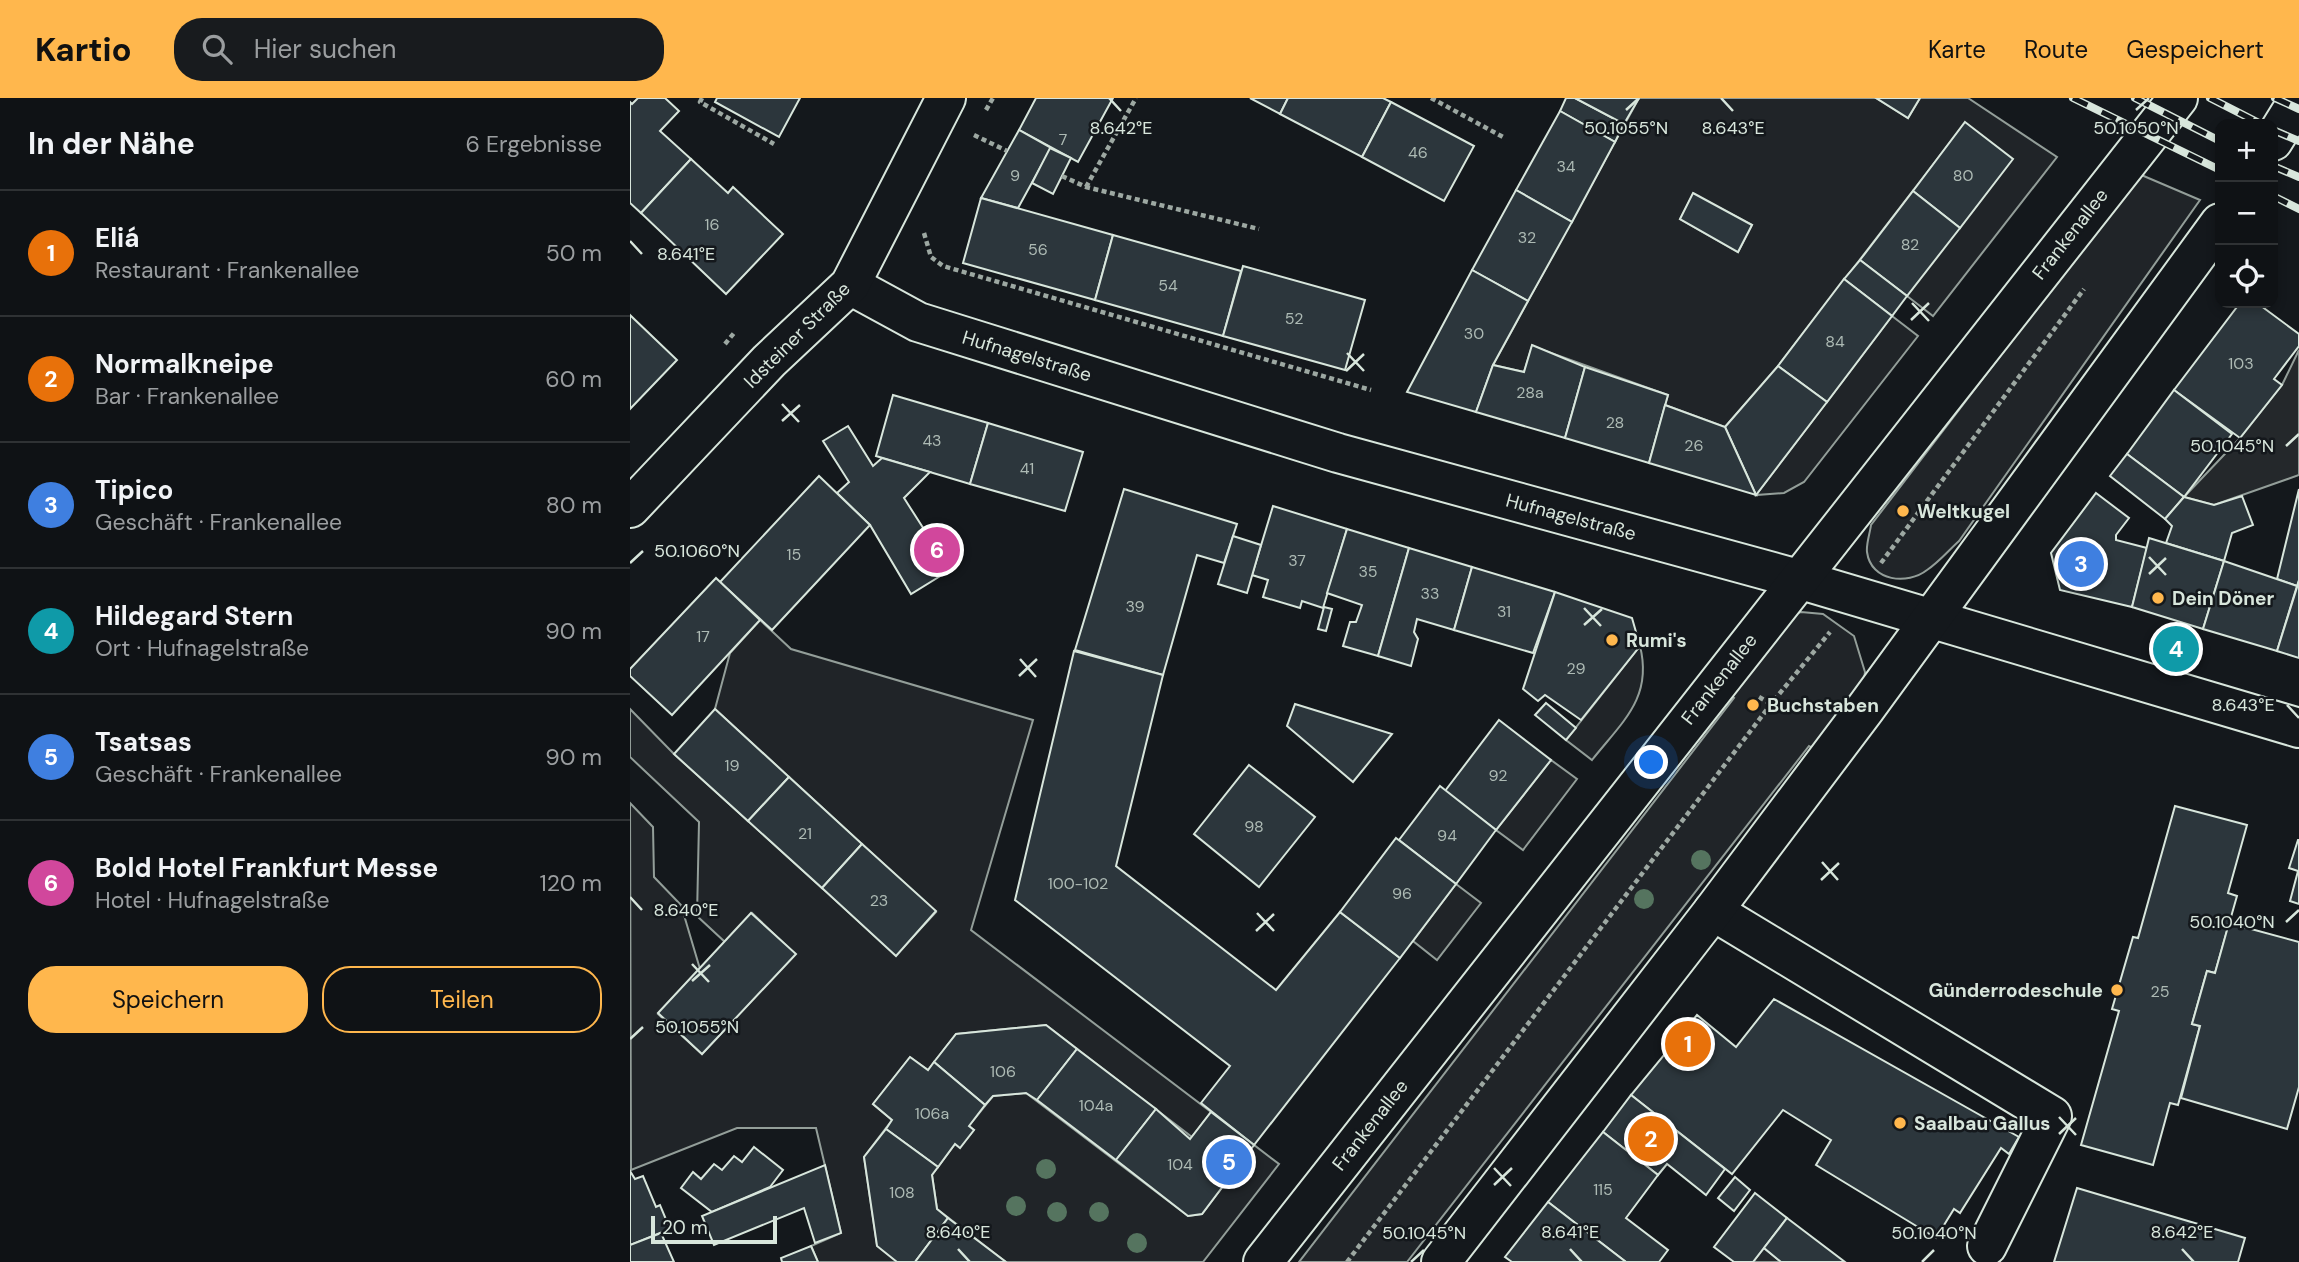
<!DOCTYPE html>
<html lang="de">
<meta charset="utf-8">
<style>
:root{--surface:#0f1215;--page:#181b1e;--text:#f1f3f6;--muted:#9b9ea0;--line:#2f3234;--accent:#ffb74d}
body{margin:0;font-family:"DM Sans",sans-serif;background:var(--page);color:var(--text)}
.controls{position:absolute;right:21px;top:21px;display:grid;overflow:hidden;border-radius:14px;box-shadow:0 4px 10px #0003}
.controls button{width:63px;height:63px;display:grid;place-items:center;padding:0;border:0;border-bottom:2px solid var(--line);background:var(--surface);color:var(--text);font:35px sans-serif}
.scale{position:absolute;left:21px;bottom:18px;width:126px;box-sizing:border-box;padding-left:7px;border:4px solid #d8e6dc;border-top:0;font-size:19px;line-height:24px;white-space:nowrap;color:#d8e6dc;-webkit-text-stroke:5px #14181c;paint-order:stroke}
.you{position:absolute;left:1022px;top:665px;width:24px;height:24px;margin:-18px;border:5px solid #fff;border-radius:50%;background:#1a73e8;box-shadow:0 0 0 10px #1a73e833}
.badge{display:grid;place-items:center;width:46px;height:46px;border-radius:50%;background:var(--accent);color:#fff;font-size:23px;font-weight:700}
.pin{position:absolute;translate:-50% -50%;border:4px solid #fff;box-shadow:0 2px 7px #0006}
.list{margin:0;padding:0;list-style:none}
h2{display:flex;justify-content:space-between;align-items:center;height:91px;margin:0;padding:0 28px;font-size:30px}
h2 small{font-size:23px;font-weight:400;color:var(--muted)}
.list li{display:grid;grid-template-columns:46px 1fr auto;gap:21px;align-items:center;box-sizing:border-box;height:126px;padding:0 28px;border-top:2px solid var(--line)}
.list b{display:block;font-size:26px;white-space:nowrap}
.list p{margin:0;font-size:23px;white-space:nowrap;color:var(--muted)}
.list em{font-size:23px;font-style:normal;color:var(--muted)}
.actions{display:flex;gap:14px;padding:21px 28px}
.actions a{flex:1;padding:16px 0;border:2px solid var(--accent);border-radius:28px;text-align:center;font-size:24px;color:var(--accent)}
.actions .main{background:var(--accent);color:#111}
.icon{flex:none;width:38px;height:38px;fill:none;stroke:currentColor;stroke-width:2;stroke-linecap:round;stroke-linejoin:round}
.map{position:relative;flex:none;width:1669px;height:1164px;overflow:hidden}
header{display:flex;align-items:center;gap:42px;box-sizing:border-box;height:98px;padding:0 35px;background:var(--accent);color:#111}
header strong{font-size:33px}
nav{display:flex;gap:38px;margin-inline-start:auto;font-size:24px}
.search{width:490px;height:63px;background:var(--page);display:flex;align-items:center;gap:18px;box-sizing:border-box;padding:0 24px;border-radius:28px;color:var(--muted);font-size:26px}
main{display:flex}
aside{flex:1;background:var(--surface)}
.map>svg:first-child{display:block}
</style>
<header>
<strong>Kartio</strong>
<div class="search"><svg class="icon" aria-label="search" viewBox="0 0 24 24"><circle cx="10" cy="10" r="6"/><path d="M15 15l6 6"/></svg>Hier suchen</div>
<nav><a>Karte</a><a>Route</a><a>Gespeichert</a></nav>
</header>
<main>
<aside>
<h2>In der Nähe<small>6 Ergebnisse</small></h2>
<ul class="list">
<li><span class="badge" style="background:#e8710a">1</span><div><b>Eliá</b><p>Restaurant · Frankenallee</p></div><em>50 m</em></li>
<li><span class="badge" style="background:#e8710a">2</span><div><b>Normalkneipe</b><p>Bar · Frankenallee</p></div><em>60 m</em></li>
<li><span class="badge" style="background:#3f7fe0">3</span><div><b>Tipico</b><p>Geschäft · Frankenallee</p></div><em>80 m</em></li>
<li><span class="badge" style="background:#0f9aa8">4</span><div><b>Hildegard Stern</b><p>Ort · Hufnagelstraße</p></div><em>90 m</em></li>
<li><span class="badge" style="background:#3f7fe0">5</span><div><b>Tsatsas</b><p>Geschäft · Frankenallee</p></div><em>90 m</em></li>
<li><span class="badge" style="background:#d1479c">6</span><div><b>Bold Hotel Frankfurt Messe</b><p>Hotel · Hufnagelstraße</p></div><em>120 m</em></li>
</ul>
<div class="actions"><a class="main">Speichern</a><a>Teilen</a></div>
</aside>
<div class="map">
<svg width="1669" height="1164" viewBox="0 0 1669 1164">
<rect width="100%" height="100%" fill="#14181c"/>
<!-- green -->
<g fill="#202428" stroke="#939e99" stroke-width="2" fill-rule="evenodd">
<path d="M1009 0H1246L1278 20 1290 0H1338L1427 59 1303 218 1277 198 1335 25 1148 268 1095 329 1035 307 1038 297 902 248 894 274 863 267ZM1063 96 1122 127 1108 154 1050 121Z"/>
<path d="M1509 76 1570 102 1329 443C1319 452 1309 464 1297 472 1278 487 1241 484 1237 454 1236 446 1240 435 1241 427Z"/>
<polygon points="1262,218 1288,238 1174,384 1154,395 1126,397"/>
<polygon points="1171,514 1193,516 1224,538 1235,574 1231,604 1192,655 1179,648 777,1164 669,1164 1104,600 1092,590 1142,523"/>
<polygon points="130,522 161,551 403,622 341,832 581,1014 562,1039 416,927 326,936 298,972 280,959 243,1006 262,1022 234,1059 247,1147 268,1164 188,1164 181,1148 211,1135 186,1030 107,1030 1,1072 0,705 23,729 24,779 51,807 70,871 28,916 72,956 165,856 122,815 95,844 67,818 69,724 0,659 0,611 44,656 266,857 306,814 85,611 100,555"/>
<path d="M1010 548C1023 600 992 624 962 662L936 642Z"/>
<polygon points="921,662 947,681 893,752 866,732"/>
<polygon points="826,786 851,805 807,862 783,843"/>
<polygon points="396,995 558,1118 572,1116 624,1047 649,1066 573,1164 376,1164 307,1111 302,1077 325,1046 330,1049 344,1032 339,1028 363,998"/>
</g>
<!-- parking -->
<g fill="#24282b" stroke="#939e99" stroke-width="2">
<polygon points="1669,252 1669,377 1584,407 1554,399 1610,340 1652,287"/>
<polygon points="1134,1150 1151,1164 1123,1164"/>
</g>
<!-- building -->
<g fill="#2c363c" stroke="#d8e6dc" stroke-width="2">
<polygon points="8,0 35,0 49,13 30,33 61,61 11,115 0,105 0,4 2,6"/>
<polygon points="87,0 170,0 149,39 85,4"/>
<polygon points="406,0 483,0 448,64 389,32"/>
<polygon points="620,0 658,0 650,16"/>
<polygon points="658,0 753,0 761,4 732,59 650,16"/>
<polygon points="936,0 945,0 994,26 985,44 930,13"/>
<polygon points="945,0 1009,0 994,26"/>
<polygon points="1246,0 1290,0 1278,20"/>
<polygon points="761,4 844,48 814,103 732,59"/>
<polygon points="930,13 985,44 942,124 886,92"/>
<polygon points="1335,24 1383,61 1330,130 1283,93"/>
<polygon points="389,32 421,50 388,110 351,100"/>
<polygon points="420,50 441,60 423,96 402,85"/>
<polygon points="61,61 98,95 103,89 153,136 96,196 11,115"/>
<polygon points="886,92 942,124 898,203 842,172"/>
<polygon points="1283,93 1330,130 1277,198 1230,162"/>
<polygon points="1063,95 1122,127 1108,154 1050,121"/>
<polygon points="351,100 483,137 465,202 333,165"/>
<polygon points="483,137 611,173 593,238 465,202"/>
<polygon points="1230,162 1277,198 1262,218 1214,181"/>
<polygon points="613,168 735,202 715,272 593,238"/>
<polygon points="842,172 898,203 863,267 846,314 777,294"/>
<polygon points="1214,181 1262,218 1197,304 1148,268"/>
<polygon points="1610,205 1627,205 1669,236 1669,248 1644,281 1652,287 1610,340 1544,292"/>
<polygon points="0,217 47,262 0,311"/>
<polygon points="902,247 955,269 935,340 846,314 863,267 894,274"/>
<polygon points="1148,268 1197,304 1126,397 1095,329"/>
<polygon points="955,269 1038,297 1019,365 935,340"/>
<polygon points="1544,292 1602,336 1554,399 1497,356"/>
<polygon points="263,297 358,325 340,386 246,358"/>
<polygon points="1035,307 1095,329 1126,397 1019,365"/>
<polygon points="358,325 453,354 435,413 340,386"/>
<polygon points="218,328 243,368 252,360 300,374 274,400 320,472 281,496 240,427 207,395 219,384 193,343"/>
<polygon points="1497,356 1554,399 1535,421 1480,378"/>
<polygon points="189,378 240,427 142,532 90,484"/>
<polygon points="494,391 607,426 594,465 567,457 533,577 445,552"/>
<polygon points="1669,391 1669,482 1667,488 1647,481"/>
<polygon points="1466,395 1499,420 1486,437 1486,442 1517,450 1502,509 1430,492 1421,455"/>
<polygon points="1612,398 1623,427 1602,435 1594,463 1536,445 1542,428 1535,421 1554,399 1584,407"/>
<polygon points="643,408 717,431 693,510 672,503 670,510 633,499 638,482 622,477"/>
<polygon points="717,431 779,450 748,558 713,548 720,524 726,524 732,507 697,495"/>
<polygon points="603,438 631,447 617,495 588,486"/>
<polygon points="1519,440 1594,463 1573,531 1502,509"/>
<polygon points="779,450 842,469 824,532 787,521 784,534 788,541 781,568 748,558"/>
<polygon points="1594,463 1667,488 1647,553 1573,531"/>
<polygon points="842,469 925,494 903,555 824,532"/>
<polygon points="86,480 130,522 42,617 0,578 0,571"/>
<polygon points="1669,483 1669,560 1647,553"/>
<polygon points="925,494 1002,520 1010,548 951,622 915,597 908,603 893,591"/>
<polygon points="694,509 702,511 696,533 688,531"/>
<polygon points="444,553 533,577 486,768 646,892 710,814 770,860 624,1047 571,1005 600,968 385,802"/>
<polygon points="916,605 946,630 936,642 905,617"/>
<polygon points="665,606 762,636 723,684 657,628"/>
<polygon points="85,611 159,679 118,723 44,656"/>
<polygon points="869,622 921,662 866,732 815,693"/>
<polygon points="619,667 685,719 629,789 564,736"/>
<polygon points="159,679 232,746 192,790 118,723"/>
<polygon points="810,688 866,732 826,786 769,742"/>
<polygon points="1545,708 1617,727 1598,795 1607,798 1585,875 1577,873 1562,926 1570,928 1548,1007 1540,1005 1523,1067 1451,1047 1489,913 1482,911 1503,839 1508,840"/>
<polygon points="766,740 826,786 770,860 710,814"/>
<polygon points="1668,742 1669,742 1669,806 1660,803 1668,773 1659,770"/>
<polygon points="232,746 306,813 266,858 192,790"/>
<polygon points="121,815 166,856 72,956 28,915"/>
<polygon points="1599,825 1669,844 1669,989 1657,1031 1551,1000 1570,928 1562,926 1577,873 1585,875"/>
<polygon points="1144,901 1389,1039 1379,1056 1371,1050 1330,1115 1324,1111 1306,1140 1186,1067 1201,1042 1153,1012 1102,1076 1001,997 1067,917 1106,949"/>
<polygon points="416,927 447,951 407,1002 396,995 363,998 355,1007 304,964 326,936"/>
<polygon points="447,951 526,1011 486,1062 407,1002"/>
<polygon points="280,959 298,972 304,964 355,1007 339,1028 344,1032 330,1050 325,1046 308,1069 256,1031 262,1022 243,1006"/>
<polygon points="1001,997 1095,1071 1076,1097 1037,1066 1028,1077 973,1034"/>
<polygon points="526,1011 560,1041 581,1014 624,1047 572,1116 558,1118 486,1062"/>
<polygon points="256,1031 308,1069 302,1077 307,1111 318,1120 285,1164 267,1164 247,1148 234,1059"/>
<polygon points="973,1034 1028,1077 996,1120 1038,1152 1029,1164 996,1164 918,1104"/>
<polygon points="124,1049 153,1072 140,1089 82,1114 51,1090 63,1074 71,1081 84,1066 92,1072 104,1058 112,1064"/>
<polygon points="195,1067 211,1135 185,1145 174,1110 84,1147 72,1118"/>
<polygon points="0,1073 5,1081 13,1078 26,1109 30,1107 40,1131 0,1147"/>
<polygon points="1105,1079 1120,1092 1104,1113 1088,1100"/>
<polygon points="1447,1090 1615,1140 1608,1164 1424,1164"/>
<polygon points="1125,1095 1157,1120 1123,1164 1104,1164 1084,1149"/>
<polygon points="918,1104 996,1164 882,1164 875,1159"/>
<polygon points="318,1120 376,1164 285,1164"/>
<polygon points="1157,1120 1215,1164 1151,1164 1134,1150"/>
<polygon points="31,1135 44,1164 0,1164 0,1147"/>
<polygon points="181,1148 188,1164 152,1164 151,1160"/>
</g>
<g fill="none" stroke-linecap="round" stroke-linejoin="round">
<!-- minor casing -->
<g stroke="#d8e6dc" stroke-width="42">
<g id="minor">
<polyline points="1643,43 1669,1"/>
<polyline points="220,187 288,224 708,355 1168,481 1669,630"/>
<polyline points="0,410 139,263 220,187 316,0"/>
<polyline points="1083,813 1422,1018 1357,1148"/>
<polyline points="633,1164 1548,0"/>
<polyline points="811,1164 1083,813 1235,611 1590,125"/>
</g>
</g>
<!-- path -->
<g stroke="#9da8a2" stroke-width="4.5" stroke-dasharray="5 3.5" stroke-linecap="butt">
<polyline points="72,0 70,4 144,46"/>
<polyline points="801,0 873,39"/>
<polyline points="356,12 363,0"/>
<polyline points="344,37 377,53"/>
<polyline points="432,78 456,89 629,131"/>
<polyline points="456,89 506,0"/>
<polyline points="294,135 301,159 313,168 741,292"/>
<polyline points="95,246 104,235"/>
<polyline points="1251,465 1454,191"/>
<polyline points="1129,599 1141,606 1185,608"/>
<polyline points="717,1164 1141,606 1200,534"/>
</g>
<!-- minor -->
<use href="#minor" stroke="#14181c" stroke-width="38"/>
<!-- rail casing -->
<g stroke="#d8e6dc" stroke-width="8">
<g id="rail">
<polyline points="1443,0 1590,72"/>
<polyline points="1505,0 1590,43"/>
<polyline points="1580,0 1631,26"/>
<polyline points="1645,0 1669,11"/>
<polyline points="1643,32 1669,43"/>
<polyline points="1643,68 1669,79"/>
<polyline points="1643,98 1669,111"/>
</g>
</g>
<!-- rail -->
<use href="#rail" stroke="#14181c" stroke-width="5" stroke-dasharray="16" stroke-linecap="butt"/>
</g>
<!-- trees -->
<g fill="#55745f">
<circle cx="1071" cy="762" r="10"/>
<circle cx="1014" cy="801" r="10"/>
<circle cx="416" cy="1071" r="10"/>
<circle cx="386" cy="1108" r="10"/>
<circle cx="427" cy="1114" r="10"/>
<circle cx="469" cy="1114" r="10"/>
<circle cx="507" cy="1145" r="10"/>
</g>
<!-- ticks -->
<path fill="none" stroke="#d8e6dc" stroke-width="2.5" d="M479 0 491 13M1091 0 1103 13M996 12 1009 0M1506 12 1519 0M0 143 12 156M1282 205 1299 223M1281 222 1299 205M717 255 734 273M716 273 734 256M152 306 169 324M152 323 170 307M1656 348 1669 336M1519 459 1536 477M0 465 13 453M1519 476 1536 460M954 510 971 528M954 527 972 511M390 561 406 579M389 578 407 561M1657 607 1669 620M1192 764 1208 782M1191 782 1209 765M0 799 12 812M627 815 644 833M1656 824 1669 812M626 833 644 816M62 866 79 884M62 883 80 867M0 941 13 929M1429 1019 1446 1037M1429 1036 1446 1020M864 1070 881 1088M864 1087 882 1070M328 1151 340 1164M940 1151 952 1164M1552 1151 1564 1164M781 1164 794 1152M1292 1164 1304 1152"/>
<!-- markers -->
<g fill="#ffb74d" stroke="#14181c" stroke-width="2.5">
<circle cx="1273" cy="413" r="7"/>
<circle cx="1528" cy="500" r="7"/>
<circle cx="982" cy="542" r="7"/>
<circle cx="1123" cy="607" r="7"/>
<circle cx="1487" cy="892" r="7"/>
<circle cx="1270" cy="1025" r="7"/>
</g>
<g text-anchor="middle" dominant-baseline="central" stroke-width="5" stroke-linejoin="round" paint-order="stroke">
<!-- number labels -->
<g font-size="16" fill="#adbab4">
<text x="433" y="41">7</text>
<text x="788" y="54">46</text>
<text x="936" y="68">34</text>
<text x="385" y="77">9</text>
<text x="1333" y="77">80</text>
<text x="82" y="126">16</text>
<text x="897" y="139">32</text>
<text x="1280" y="146">82</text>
<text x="408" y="151">56</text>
<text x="538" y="187">54</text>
<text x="664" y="220">52</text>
<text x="844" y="235">30</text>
<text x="1205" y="243">84</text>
<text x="1611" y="265">103</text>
<text x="900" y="294">28a</text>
<text x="985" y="324">28</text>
<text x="302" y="342">43</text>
<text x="1064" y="347">26</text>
<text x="397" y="370">41</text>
<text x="164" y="456">15</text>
<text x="667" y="462">37</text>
<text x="738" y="473">35</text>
<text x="800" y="495">33</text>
<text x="505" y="508">39</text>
<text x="874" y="513">31</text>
<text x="73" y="538">17</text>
<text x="946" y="570">29</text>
<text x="102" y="667">19</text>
<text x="868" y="677">92</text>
<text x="624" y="728">98</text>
<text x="175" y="735">21</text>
<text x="817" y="737">94</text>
<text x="448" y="785">100-102</text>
<text x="772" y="795">96</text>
<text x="249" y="802">23</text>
<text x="1530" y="893">25</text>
<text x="373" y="973">106</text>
<text x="466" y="1007">104a</text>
<text x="302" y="1015">106a</text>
<text x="550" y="1066">104</text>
<text x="973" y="1091">115</text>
<text x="272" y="1094">108</text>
</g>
<!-- street labels -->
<g font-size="19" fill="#d8e6dc" stroke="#14181c">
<text transform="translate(1440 136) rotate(-52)">Frankenallee</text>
<text transform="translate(167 237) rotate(-45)">Idsteiner Straße</text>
<text transform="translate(397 258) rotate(17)">Hufnagelstraße</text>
<text transform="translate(941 419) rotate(15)">Hufnagelstraße</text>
<text transform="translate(1089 581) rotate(-52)">Frankenallee</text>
<text transform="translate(740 1027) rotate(-52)">Frankenallee</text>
</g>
<!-- poi labels -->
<g font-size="19" font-weight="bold" fill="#d8e6dc" stroke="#14181c" text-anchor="start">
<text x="1287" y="413">Weltkugel</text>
<text x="1542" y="500">Dein Döner</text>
<text x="996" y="542">Rumi's</text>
<text x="1137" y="607">Buchstaben</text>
<text x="1473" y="892" text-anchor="end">Günderrodeschule</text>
<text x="1284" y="1025">Saalbau Gallus</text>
</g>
</g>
<g font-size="18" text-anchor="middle" fill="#d8e6dc" stroke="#14181c" stroke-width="5" stroke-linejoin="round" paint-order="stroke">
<text x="996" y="36">50.1055°N</text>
<text x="1506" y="36">50.1050°N</text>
<text x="491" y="36">8.642°E</text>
<text x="1103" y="36">8.643°E</text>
<text x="56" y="162">8.641°E</text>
<text x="1602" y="354">50.1045°N</text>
<text x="67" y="459">50.1060°N</text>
<text x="1613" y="613">8.643°E</text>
<text x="56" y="818">8.640°E</text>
<text x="1602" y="830">50.1040°N</text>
<text x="67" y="935">50.1055°N</text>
<text x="328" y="1140">8.640°E</text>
<text x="940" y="1140">8.641°E</text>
<text x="1552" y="1140">8.642°E</text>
<text x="794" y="1141">50.1045°N</text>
<text x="1304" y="1141">50.1040°N</text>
</g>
</svg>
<div class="controls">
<button>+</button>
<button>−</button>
<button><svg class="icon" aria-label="locate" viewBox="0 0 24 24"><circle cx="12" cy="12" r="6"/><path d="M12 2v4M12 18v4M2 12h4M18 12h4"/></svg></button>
</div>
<div class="scale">20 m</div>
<div class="you"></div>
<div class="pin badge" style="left:1058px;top:946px;background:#e8710a">1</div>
<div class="pin badge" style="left:1021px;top:1041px;background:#e8710a">2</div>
<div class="pin badge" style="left:1451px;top:466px;background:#3f7fe0">3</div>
<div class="pin badge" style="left:1546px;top:551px;background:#0f9aa8">4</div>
<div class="pin badge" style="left:599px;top:1064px;background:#3f7fe0">5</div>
<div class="pin badge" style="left:307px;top:452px;background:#d1479c">6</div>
</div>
</main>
